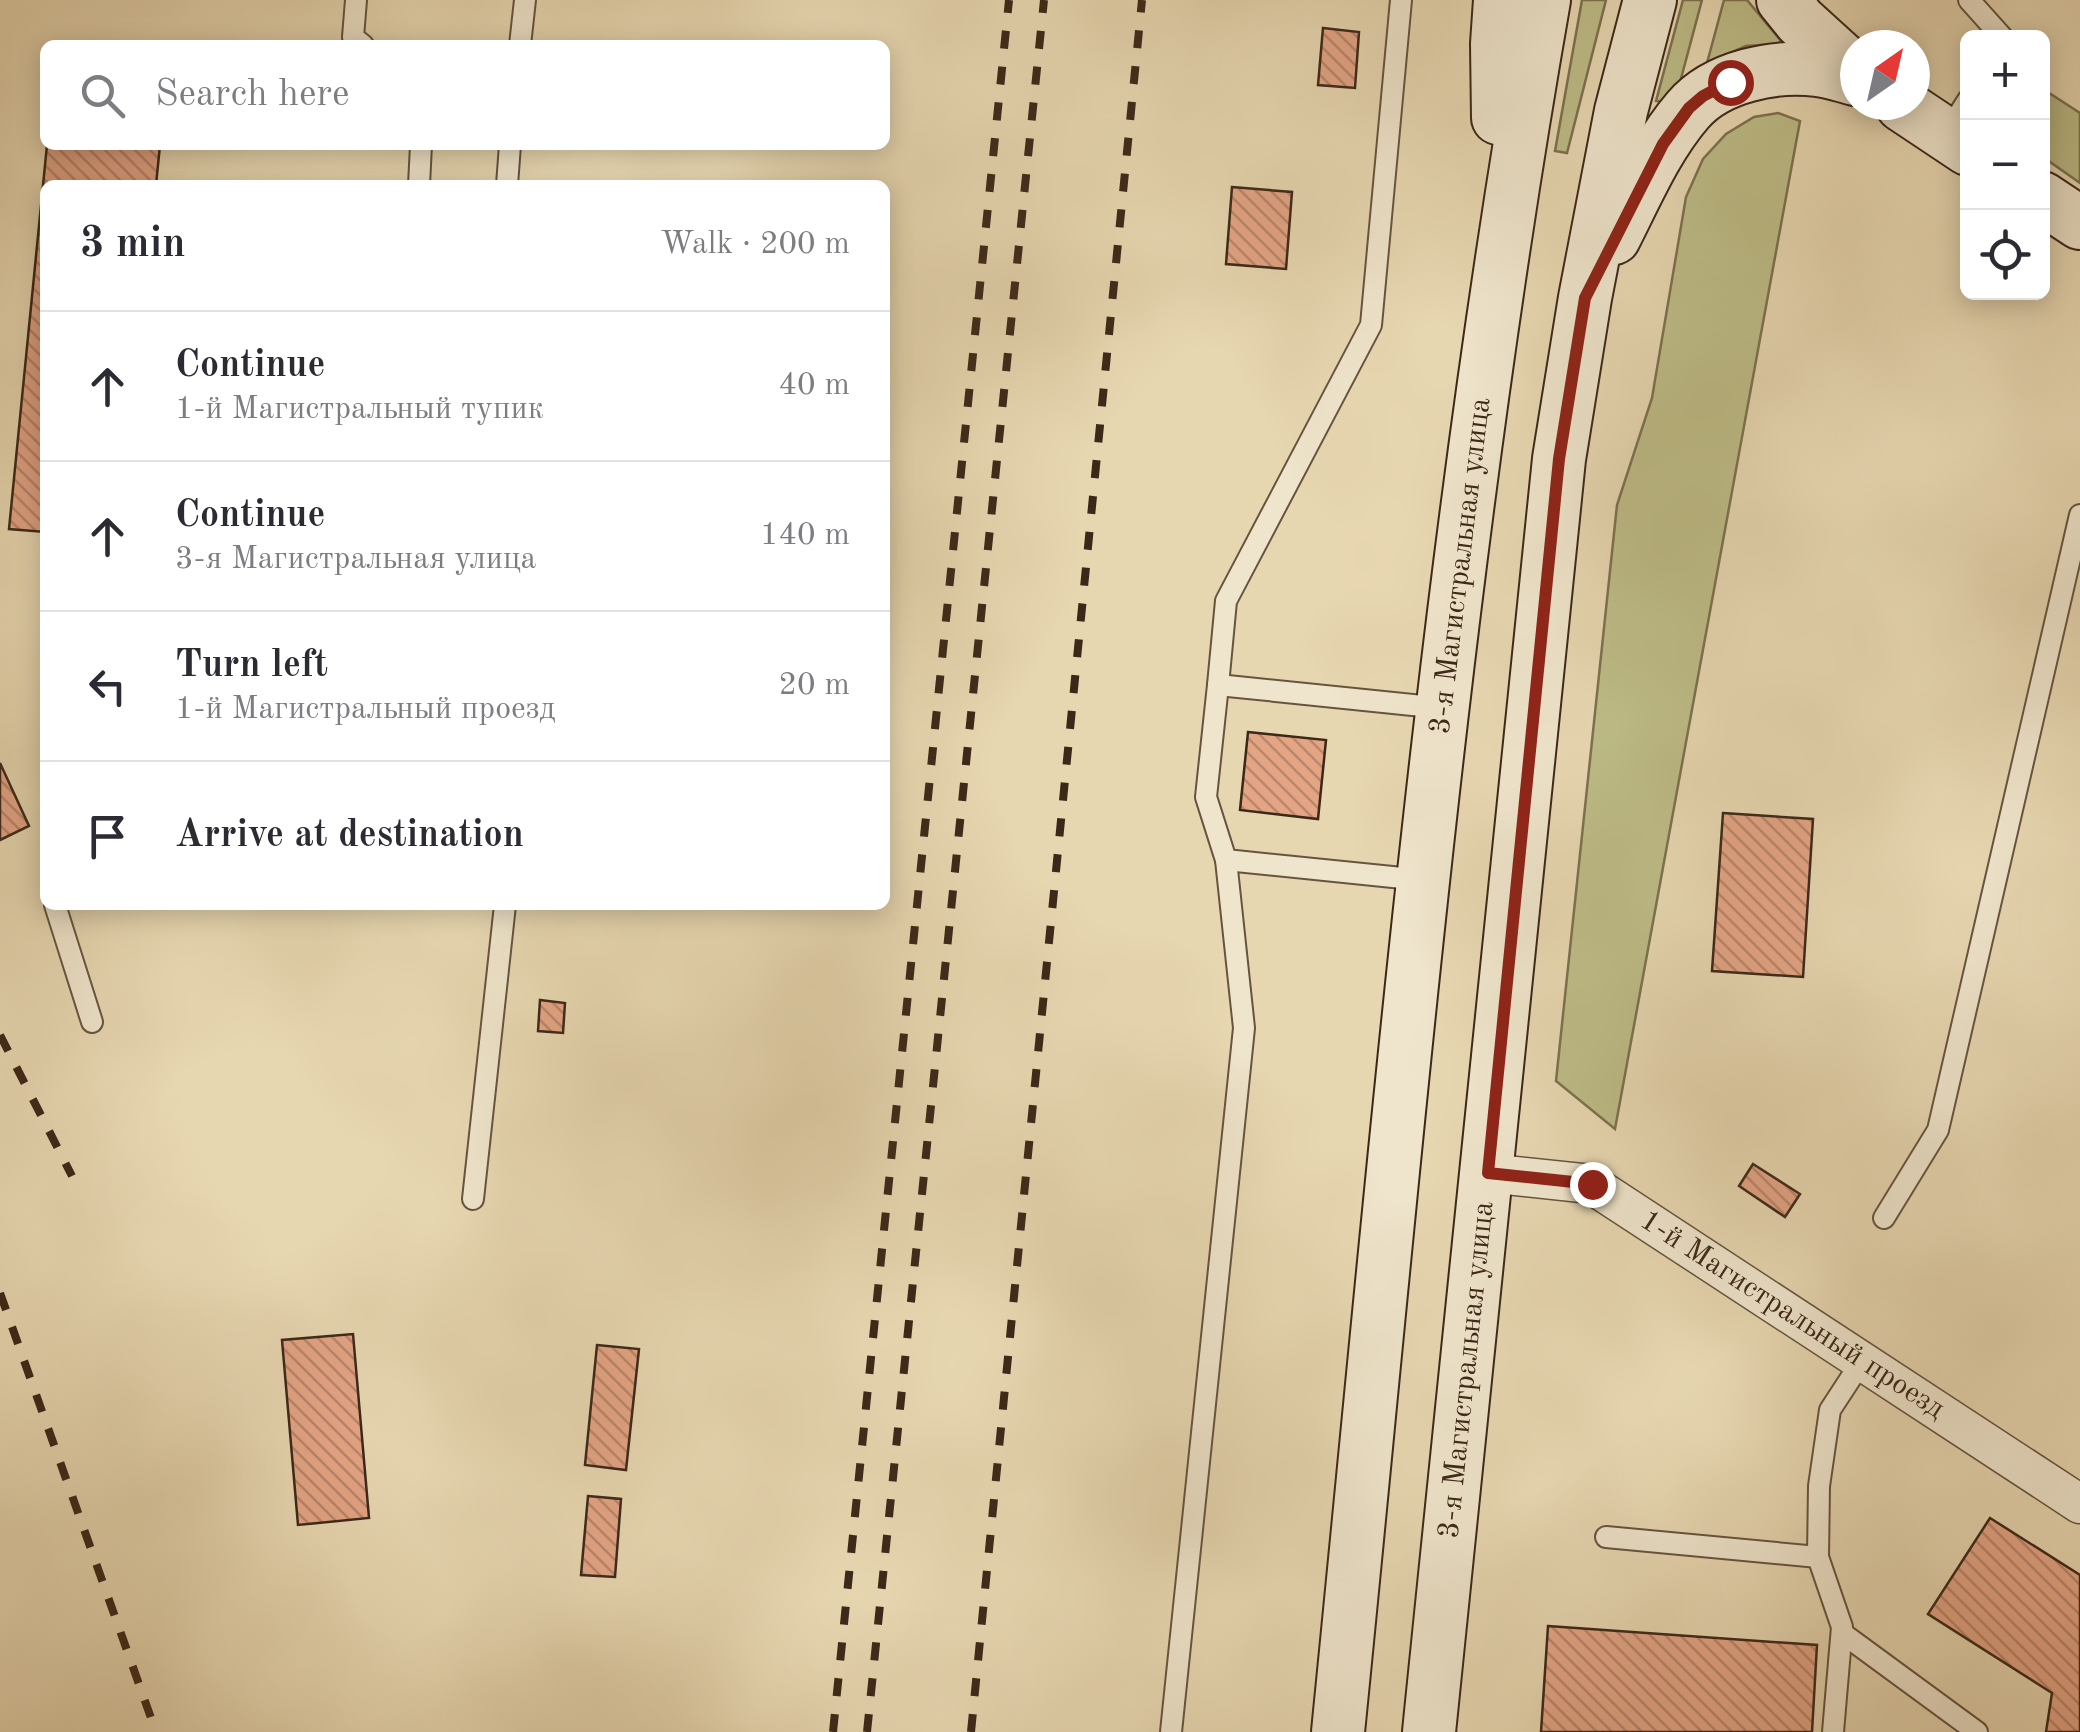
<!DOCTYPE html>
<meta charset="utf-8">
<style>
:root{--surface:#fff;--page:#f7f7f7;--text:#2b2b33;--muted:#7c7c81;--line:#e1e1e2}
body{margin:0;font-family:"Old Standard TT",serif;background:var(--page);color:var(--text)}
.controls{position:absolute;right:30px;top:30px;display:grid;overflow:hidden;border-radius:15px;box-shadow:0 5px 25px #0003}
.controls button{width:90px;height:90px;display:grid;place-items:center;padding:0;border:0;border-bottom:2px solid var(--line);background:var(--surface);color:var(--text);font:50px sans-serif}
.compass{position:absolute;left:1840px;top:30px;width:90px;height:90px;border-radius:50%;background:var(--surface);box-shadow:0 5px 25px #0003;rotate:34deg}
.stop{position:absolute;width:30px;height:30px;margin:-22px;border:8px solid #8f2418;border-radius:50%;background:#fff}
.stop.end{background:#8f2418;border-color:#fff;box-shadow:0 2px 10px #0008}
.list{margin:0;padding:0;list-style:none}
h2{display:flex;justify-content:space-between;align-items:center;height:130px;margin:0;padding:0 40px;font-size:42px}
h2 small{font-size:32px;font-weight:400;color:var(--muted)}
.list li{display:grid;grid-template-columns:65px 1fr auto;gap:30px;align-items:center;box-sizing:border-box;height:150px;padding:0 40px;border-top:2px solid var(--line)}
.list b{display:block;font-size:38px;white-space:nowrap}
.list p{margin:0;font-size:32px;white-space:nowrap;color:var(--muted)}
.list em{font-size:32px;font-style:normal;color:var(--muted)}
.icon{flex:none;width:55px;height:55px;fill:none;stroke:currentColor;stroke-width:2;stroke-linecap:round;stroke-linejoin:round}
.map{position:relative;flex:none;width:2080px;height:1732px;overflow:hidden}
.search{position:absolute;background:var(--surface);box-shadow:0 5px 25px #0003;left:40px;top:40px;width:850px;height:110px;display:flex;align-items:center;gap:25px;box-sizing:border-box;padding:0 35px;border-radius:15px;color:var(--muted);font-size:38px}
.panel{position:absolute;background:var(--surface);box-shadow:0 5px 25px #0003;left:40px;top:180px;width:850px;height:730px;border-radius:15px}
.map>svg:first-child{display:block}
</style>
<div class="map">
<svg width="2080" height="1732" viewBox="0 0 2080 1732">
<defs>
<pattern id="building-back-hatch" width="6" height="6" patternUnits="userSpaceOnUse" patternTransform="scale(2.5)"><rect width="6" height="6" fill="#e4a585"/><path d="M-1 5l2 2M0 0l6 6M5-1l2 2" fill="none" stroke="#ba866c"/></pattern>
</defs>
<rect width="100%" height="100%" fill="#e7d7b1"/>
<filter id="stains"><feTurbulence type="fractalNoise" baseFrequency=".002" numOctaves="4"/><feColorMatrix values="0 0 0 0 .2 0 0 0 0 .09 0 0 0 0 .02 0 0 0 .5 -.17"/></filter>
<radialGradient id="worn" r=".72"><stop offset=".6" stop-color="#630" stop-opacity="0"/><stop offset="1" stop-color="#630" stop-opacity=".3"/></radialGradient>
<!-- grass -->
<g fill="#bdbc87" stroke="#7c7250" stroke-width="2.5">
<polygon points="1582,0 1606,0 1567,153 1555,151"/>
<polygon points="1683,0 1702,0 1679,86 1663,102 1656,101"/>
<polygon points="1724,0 1747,0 1781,41 1777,44 1746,46 1707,63"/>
<polygon points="2043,89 2080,113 2080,183 2043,157"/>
<polygon points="1778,113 1800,121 1615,1129 1556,1081 1617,505 1652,398 1686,197 1703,159 1726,134 1754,117"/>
</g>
<!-- building -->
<g fill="url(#building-back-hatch)" stroke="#3c2819" stroke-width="2.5">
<polygon points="1323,28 1359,32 1355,88 1318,85"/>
<polygon points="47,145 160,145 156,185 45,185 45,532 9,529"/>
<polygon points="1232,187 1292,192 1286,269 1226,264"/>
<polygon points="1248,732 1326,740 1318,819 1240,810"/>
<polygon points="0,763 29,826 0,840"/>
<polygon points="1723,813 1813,819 1803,977 1712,971"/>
<polygon points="540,1000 565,1003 563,1033 538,1031"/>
<polygon points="1753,1164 1800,1194 1785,1217 1739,1186"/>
<polygon points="353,1334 369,1518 298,1525 282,1340"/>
<polygon points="597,1345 639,1349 626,1470 585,1465"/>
<polygon points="588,1496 621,1499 615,1577 581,1575"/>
<polygon points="1990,1518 2080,1575 2080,1732 2046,1732 2052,1693 1928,1614"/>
<polygon points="1548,1626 1817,1645 1812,1732 1541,1732"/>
</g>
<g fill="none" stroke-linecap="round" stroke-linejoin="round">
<!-- lane casing -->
<g stroke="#67543f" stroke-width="24">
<g id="lane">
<polyline points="356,0 353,37 363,45"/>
<polyline points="1969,0 2003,38"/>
<polyline points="520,45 525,0"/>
<polyline points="1947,133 1968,100"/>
<polyline points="419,185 421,145"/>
<polyline points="507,185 510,145"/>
<polyline points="1218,685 1226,601 1371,325 1401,0"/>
<polyline points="1422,880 1226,860 1206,797 1218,685 1442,708"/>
<polyline points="55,905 92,1022"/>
<polyline points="473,1199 505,905"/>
<polyline points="1884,1218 1938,1130 2080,515"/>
<polyline points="1606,1537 1818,1557 1819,1486 1830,1410 1862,1361"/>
<polyline points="1818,1557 1842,1627 1833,1732"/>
<polyline points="1842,1633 1977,1732"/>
<polyline points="1171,1732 1244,1028 1226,860"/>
</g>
</g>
<!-- street casing -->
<g stroke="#67543f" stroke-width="41">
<polyline id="street" points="1488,1173 1591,1184 2080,1504"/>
</g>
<!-- secondary casing -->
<g stroke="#3c2819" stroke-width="56">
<g id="secondary">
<polyline points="1783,0 1800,21 1855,71"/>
<polyline points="1902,105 1968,149"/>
<polyline points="1498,118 1497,44 1500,0"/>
<polyline points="2042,198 2080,223"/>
<path d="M1614 238C1636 195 1656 147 1688 110 1717 76 1775 65 1817 70 1830 71 1843 76 1855 79"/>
<path d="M1338 1732C1396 1154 1443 573 1544 0"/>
<polyline points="1429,1732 1559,459 1585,298 1621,111 1650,0"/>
</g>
</g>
<!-- lane -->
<use href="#lane" stroke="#efe5cc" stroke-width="20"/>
<!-- street -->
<use href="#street" stroke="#efe5cc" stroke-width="38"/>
<!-- secondary -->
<use href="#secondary" stroke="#efe5cc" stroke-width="52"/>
<!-- rail -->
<g stroke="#3c2819" stroke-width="8" stroke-dasharray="18 18" stroke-linecap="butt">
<polyline points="0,1035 72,1176"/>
<polyline points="0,1293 156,1732"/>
<polyline points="833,1732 1009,0"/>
<polyline points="867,1732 1044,0"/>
<polyline points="971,1732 1142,0"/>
</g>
</g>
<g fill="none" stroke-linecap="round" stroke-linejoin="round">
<!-- route -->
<polyline stroke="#8f2418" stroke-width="12" points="1592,1184 1488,1173 1559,459 1585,298 1663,144 1689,108 1703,96 1730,82"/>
</g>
<g text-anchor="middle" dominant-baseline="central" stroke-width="8" stroke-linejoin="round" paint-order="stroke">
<!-- street labels -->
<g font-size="30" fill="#3c2819" stroke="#efe5cc">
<text transform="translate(1461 566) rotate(-83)">3-я Магистральная улица</text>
<text transform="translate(1792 1315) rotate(33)">1-й Магистральный проезд</text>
<text transform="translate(1467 1370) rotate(-84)">3-я Магистральная улица</text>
</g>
</g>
<rect width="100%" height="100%" filter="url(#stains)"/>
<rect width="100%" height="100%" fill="url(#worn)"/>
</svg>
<div class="controls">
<button>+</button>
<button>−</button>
<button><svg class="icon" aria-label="locate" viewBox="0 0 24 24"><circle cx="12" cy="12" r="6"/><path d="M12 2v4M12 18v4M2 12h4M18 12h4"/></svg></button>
</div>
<svg class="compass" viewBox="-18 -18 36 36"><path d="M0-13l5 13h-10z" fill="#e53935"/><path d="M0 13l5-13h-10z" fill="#7c7c81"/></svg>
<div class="stop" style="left:1730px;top:82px"></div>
<div class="stop end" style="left:1592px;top:1184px"></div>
<div class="search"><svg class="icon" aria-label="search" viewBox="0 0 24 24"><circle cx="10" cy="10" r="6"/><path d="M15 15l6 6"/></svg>Search here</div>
<section class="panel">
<h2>3 min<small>Walk · 200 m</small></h2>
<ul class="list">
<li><svg class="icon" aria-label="ahead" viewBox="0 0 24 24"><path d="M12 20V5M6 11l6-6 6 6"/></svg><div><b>Continue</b><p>1-й Магистральный тупик</p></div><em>40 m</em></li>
<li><svg class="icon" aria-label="ahead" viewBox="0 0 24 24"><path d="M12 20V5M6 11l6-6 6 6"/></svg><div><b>Continue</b><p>3-я Магистральная улица</p></div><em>140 m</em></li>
<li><svg class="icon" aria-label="left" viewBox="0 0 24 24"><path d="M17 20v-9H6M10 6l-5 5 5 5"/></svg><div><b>Turn left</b><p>1-й Магистральный проезд</p></div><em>20 m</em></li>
<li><svg class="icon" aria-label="arrive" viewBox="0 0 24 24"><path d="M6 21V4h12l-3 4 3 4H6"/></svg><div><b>Arrive at destination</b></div></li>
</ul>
</section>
</div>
